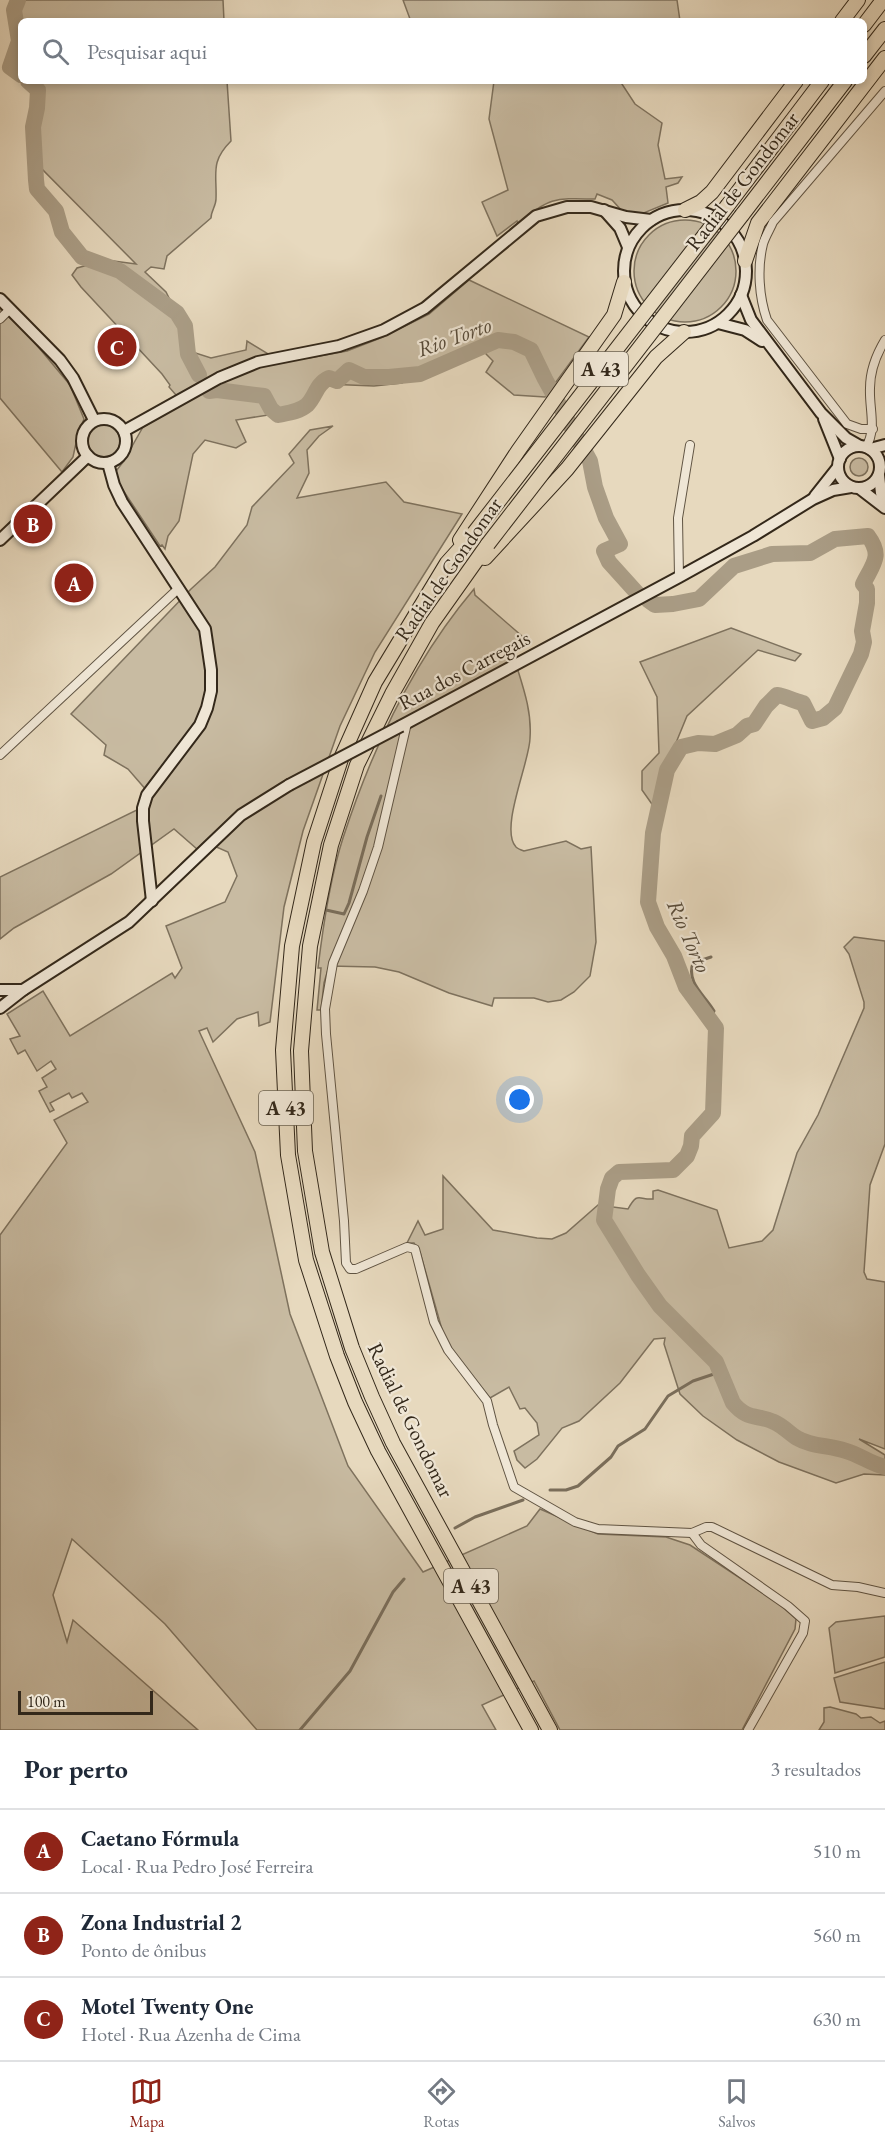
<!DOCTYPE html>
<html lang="pt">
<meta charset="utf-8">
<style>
:root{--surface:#fff;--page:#f6f6f7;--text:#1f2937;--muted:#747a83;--line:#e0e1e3;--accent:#8f2418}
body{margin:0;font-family:"EB Garamond",serif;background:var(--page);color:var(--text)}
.scale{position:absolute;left:18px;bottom:15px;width:135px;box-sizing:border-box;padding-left:6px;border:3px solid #33281a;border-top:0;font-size:16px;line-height:21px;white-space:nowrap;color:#33281a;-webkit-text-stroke:4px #efe6d5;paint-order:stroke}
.you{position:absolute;left:520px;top:1100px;width:21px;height:21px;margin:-15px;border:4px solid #fff;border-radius:50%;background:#1a73e8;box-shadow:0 0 0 9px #1a73e833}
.badge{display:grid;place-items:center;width:39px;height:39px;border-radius:50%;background:var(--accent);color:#fff;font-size:20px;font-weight:700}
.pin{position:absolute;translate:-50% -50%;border:3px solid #fff;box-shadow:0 2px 6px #0006}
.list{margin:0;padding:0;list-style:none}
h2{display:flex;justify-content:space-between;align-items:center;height:78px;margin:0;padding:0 24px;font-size:26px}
h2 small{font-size:20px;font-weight:400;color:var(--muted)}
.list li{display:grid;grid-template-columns:39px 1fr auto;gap:18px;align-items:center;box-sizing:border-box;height:84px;padding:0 24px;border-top:2px solid var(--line)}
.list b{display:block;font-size:22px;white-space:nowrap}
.list p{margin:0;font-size:20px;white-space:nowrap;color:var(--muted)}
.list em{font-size:20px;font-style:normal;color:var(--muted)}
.icon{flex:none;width:33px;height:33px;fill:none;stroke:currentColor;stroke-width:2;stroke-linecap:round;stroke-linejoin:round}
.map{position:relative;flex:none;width:885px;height:1730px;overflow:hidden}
.search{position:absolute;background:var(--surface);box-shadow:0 3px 9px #0003;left:18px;right:18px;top:18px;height:66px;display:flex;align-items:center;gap:15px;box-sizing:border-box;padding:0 21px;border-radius:9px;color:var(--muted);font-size:22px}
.sheet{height:330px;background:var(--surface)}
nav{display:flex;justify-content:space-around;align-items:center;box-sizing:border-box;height:84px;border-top:2px solid var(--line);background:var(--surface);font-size:16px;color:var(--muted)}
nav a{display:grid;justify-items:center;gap:3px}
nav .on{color:var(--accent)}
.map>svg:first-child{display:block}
</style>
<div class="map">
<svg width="885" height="1730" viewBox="0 0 885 1730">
<rect width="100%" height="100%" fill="#e7d9be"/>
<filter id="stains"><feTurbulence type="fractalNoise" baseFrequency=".00333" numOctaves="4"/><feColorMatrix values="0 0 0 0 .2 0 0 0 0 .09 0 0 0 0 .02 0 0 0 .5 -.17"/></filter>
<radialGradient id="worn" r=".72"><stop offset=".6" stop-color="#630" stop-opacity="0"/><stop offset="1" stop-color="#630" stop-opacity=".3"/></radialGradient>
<!-- green -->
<g fill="#c8bba2" stroke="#7e725e" stroke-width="1.5">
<polygon points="20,0 223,0 224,21 23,21 18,15"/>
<polygon points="403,0 677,0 680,21 416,21 410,19"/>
<path d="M36 81H227L231 141C210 162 217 173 216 199 216 206 211 211 211 218L167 256 164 269 151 267 145 272 166 292 182 324 186 350 211 358 246 350 247 341 278 360 307 353 309 358 347 351 383 337 429 314 469 280 589 337 545 397 514 395 486 372 493 361 486 354V342L420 371 402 383 374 386 325 384 308 408 299 414 280 420 268 415 236 420 246 442 236 448 205 440 193 454 179 521 168 536 165 549 162 545 160 546 113 475 123 462 143 427 166 414 175 403 176 395 169 387 170 385 162 374 81 287 72 275 77 268 106 260 136 264 42 169 32 129Z"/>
<path d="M494 81H620L635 104 662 123 658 145 665 179 682 177 678 183 666 187 668 203 641 214 634 224 612 200 597 194 595 199C555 198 549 197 518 224L517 221 497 236 482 202 508 190 489 119Z"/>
<circle cx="685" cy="271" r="51"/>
<polygon points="0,308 30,337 70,385 84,419 78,434 73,457 62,472 0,398"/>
<circle cx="103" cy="441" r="17"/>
<polygon points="333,426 319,436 307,450 309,473 297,498 386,482 404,502 462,514 375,652 340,726 303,831 284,907 270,1022 259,1026 258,1012 237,1019 213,1042 207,1028 199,1031 255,1152 290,1314 348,1466 423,1572 527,1526 540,1509 598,1534 666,1537 690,1545 778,1603 796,1619 795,1629 742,1730 560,1730 534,1681 482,1705 496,1730 257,1730 165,1624 72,1539 53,1595 67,1642 73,1620 198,1730 0,1730 0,1235 67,1143 54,1120 88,1102 82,1093 72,1098 69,1093 50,1103 54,1110 50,1112 39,1091 47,1087 42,1078 56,1069 51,1061 37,1071 25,1050 18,1054 10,1039 20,1036 7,1014 43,991 70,1036 172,973 175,978 182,968 166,926 225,902 237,876 228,852 205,842 197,849 174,829 111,874 14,928 0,939 0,877 139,809 147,791 128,769 104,755 106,745 71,714 191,589 215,567 247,525 252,507 294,463 289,454 310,430"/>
<circle cx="859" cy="467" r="9"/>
<path d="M474 589 475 595 523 637 511 660 515 661C523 687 532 711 530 738 530 761 499 829 516 847 518 849 521 850 524 851L566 841 581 849 591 847 596 942 590 976 574 992 561 1000 548 1002 534 998H494L492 1006 449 993 399 972 375 967 329 966 324 983 321 1010H317L321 968H318C323 926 330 878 343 838 372 749 414 660 474 589Z"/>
<polygon points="731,628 801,654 795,661 758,650 687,716 664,772 654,807 642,790 642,771 659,753 657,697 640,662"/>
<path d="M854 937 885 941V1144L870 1185 864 1272 867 1279 885 1282V1449L859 1439 885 1455V1475L864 1474 836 1483 779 1462 737 1440 703 1416 680 1394 664 1344 665 1338 654 1339 620 1383 579 1421 562 1428 537 1459 525 1468 517 1460 514 1451 539 1435 537 1423 525 1408 520 1409 509 1387 490 1398 473 1377 463 1369 443 1333 420 1252 414 1243H407L418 1221 425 1235 443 1229V1176L493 1230 537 1238 552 1239 566 1233 598 1205 628 1209C638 1191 638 1200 653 1199V1191L658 1190 717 1210 729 1248 762 1241 773 1230 797 1153 818 1115 864 1008V1002L849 954 844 947Z"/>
<polygon points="885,1616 885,1657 835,1673 829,1628 836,1622"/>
<polygon points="885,1662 885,1709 840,1702 834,1678"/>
<polygon points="830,1707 856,1714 861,1718 871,1717 880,1723 885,1721 885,1730 819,1730 824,1722 824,1708"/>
</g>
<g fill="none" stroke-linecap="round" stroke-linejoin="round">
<!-- stream -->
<g stroke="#7a6e5b" stroke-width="3">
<polyline points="326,910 344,914 349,903 367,837 381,796"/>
<path d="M709 1020 714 1011C705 995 686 983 693 963L711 957"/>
<polyline points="550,1490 566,1490 578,1486 611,1457 618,1446 645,1429 668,1396 693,1381 720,1372"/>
<polyline points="455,1528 475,1517 523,1500"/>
<polyline points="300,1730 350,1671 393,1592 404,1579"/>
</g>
<!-- river -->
<g stroke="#aa9d86" stroke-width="16">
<polyline points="18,0 14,10 19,41 10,67 21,75"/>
<polyline points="28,81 38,90 37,108 33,127 36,180 37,189 56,211 62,232 82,257 120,271 177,313 185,326 188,354 199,375"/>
<path d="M209 391 217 390 264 396 271 409 278 415C288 413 299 412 307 405 316 396 316 384 329 378L337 381 349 370 364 377H389L420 374 498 340 514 342 531 350 545 379 590 461 595 487 606 518 620 544 604 551 609 562 637 593"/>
<path d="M648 600 655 605 673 604 699 599 734 566 772 554 810 553 835 539 868 536C883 556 873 564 863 584L867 589V603L862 631 864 642 861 654 835 708 823 718 812 721 803 703C793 701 786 696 777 695L766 706 754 724 747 726 737 735 715 744 698 743 681 747 667 770 653 833 648 902 657 927 674 956 686 987 716 1028 713 1113 692 1136 691 1146 687 1156 673 1170 619 1172 612 1178 608 1189 604 1220 638 1275 660 1306 716 1362 733 1403C748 1421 757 1414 774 1422 783 1426 789 1433 797 1438 812 1447 830 1445 846 1451 860 1455 871 1464 885 1467"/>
</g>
<!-- street casing -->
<g stroke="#605443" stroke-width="10">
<g id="street">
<polyline points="0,319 10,309"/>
<path d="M873 429H861L847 424 767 320C759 297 757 268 763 244 765 237 770 229 773 222L885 91"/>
<path d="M866 447C877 429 869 409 870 388 870 370 876 355 885 340"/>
<polyline points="679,577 678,518 690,445"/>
<polyline points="407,723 378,847 363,891 333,963 325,1009 326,1034 344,1221 346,1263 350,1269 356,1269 407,1247 415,1249 434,1322 448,1350 487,1401 493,1425 514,1487 575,1522 598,1529 692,1533 706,1527 712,1527 832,1585 858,1587 885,1593"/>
<polyline points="0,755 179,588"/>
<polyline points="692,1533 701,1545 788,1606 805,1621 803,1633 748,1730"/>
</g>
</g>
<!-- secondary casing -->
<g stroke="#33281a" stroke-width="14">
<g id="secondary">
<circle cx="685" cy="271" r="61"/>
<polyline points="604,210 620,228 628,247"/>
<polyline points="741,295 751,320 821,413 846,438 860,446"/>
<polyline points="0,299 60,360 73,378 94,420"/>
<polyline points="718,323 745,330 762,341"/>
<circle cx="104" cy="441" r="22"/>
<polyline points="824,419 840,459"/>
<polyline points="124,431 219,378 258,362 339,346 384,330 425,308 536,216 567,207 591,207 626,217 651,220"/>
<circle cx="859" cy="467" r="21"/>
<polyline points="870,449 885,445"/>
<polyline points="108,463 114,485 122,502 205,629 211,670 211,691 207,708 200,725 147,795 143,808 143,821 152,901"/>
<polyline points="879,475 881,493 885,501"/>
<polyline points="859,488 885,508"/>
<polyline points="815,496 838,467"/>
<polyline points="0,540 88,456"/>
<polyline points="401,726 679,577 753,536 813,499 833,490 851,487"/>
<polyline points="0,990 23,990"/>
<polyline points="0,1008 23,990 129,922 241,815 289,785"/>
</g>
</g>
<!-- highway casing -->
<g stroke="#33281a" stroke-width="16">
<g id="highway">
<polyline points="842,21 858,0"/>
<polyline points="864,25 883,0"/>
<polyline points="864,56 885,29"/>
<polyline points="728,205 822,81"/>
<polyline points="685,210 701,202 712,192 796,81"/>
<polyline points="742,215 845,81"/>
<polyline points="745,261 758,223 885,58"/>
<polyline points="474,533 447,563 375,682 342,756 314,842 292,946 283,1050 288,1155 306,1260 337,1356 355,1402 378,1451 531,1730"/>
<polyline points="460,540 518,451 614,315 624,282"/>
<polyline points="488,544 432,623 392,694 357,765 331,845 310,946 301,1051 305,1151 322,1252 352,1348 372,1397 393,1443 550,1730"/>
<polyline points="485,558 567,469 656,357 684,332"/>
</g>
</g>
<!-- street -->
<use href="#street" stroke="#efe6d5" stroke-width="8"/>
<!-- secondary -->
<use href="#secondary" stroke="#efe6d5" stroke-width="10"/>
<!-- highway -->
<use href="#highway" stroke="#e7d9be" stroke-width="14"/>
<!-- secondary-bridge casing -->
<g stroke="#33281a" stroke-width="14" stroke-linecap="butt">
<polyline id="secondary-bridge" points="289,785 401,726"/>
</g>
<!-- highway-bridge casing -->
<g stroke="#33281a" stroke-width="16" stroke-linecap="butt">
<g id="highway-bridge">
<polyline points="474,533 728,205"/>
<polyline points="488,544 742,215"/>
</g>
</g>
<!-- secondary-bridge -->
<use href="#secondary-bridge" stroke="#efe6d5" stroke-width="10"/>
<!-- highway-bridge -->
<use href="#highway-bridge" stroke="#e7d9be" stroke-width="14"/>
</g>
<g text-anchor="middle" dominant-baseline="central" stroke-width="4.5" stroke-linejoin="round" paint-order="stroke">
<!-- shield labels -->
<g fill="#efe6d5" stroke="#6b6152" stroke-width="1.5">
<rect x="574" y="352" width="54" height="34" rx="4.5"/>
<rect x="259" y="1091" width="54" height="34" rx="4.5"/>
<rect x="444" y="1569" width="54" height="34" rx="4.5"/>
</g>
<g font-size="20" font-weight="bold" fill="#33281a">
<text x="601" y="369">A 43</text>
<text x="286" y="1108">A 43</text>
<text x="471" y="1586">A 43</text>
</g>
<!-- street labels -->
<g font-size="21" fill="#33281a" stroke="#efe6d5">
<text transform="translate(742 181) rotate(-52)">Radial de Gondomar</text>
<text transform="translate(448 569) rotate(-55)">Radial de Gondomar</text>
<text transform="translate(464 670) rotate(-28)">Rua dos Carregais</text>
<text transform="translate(411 1420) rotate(64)">Radial de Gondomar</text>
</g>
<!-- water labels -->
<g font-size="22" font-style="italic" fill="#574b3a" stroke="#efe6d5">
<text transform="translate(454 337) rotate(-20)">Rio Torto</text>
<text transform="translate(689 936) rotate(66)">Rio Torto</text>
</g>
</g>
<rect width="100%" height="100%" filter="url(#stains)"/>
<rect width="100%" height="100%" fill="url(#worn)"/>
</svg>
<div class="scale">100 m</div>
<div class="you"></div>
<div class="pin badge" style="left:74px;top:583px">A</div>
<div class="pin badge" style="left:33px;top:524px">B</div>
<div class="pin badge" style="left:117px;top:347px">C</div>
<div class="search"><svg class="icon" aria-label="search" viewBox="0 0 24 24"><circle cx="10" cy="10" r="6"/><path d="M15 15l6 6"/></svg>Pesquisar aqui</div>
</div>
<section class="sheet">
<h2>Por perto<small>3 resultados</small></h2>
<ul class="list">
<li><span class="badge">A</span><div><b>Caetano Fórmula</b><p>Local · Rua Pedro José Ferreira</p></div><em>510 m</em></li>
<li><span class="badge">B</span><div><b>Zona Industrial 2</b><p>Ponto de ônibus</p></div><em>560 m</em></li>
<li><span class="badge">C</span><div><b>Motel Twenty One</b><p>Hotel · Rua Azenha de Cima</p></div><em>630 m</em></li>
</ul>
</section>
<nav>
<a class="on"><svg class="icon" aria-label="map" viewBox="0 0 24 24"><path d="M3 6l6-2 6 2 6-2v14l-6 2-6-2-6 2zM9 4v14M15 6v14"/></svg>Mapa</a>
<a><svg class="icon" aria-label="directions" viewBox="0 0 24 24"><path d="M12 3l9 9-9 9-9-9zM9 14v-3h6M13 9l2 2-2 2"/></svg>Rotas</a>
<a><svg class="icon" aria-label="saved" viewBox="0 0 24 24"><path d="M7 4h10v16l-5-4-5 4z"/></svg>Salvos</a>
</nav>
